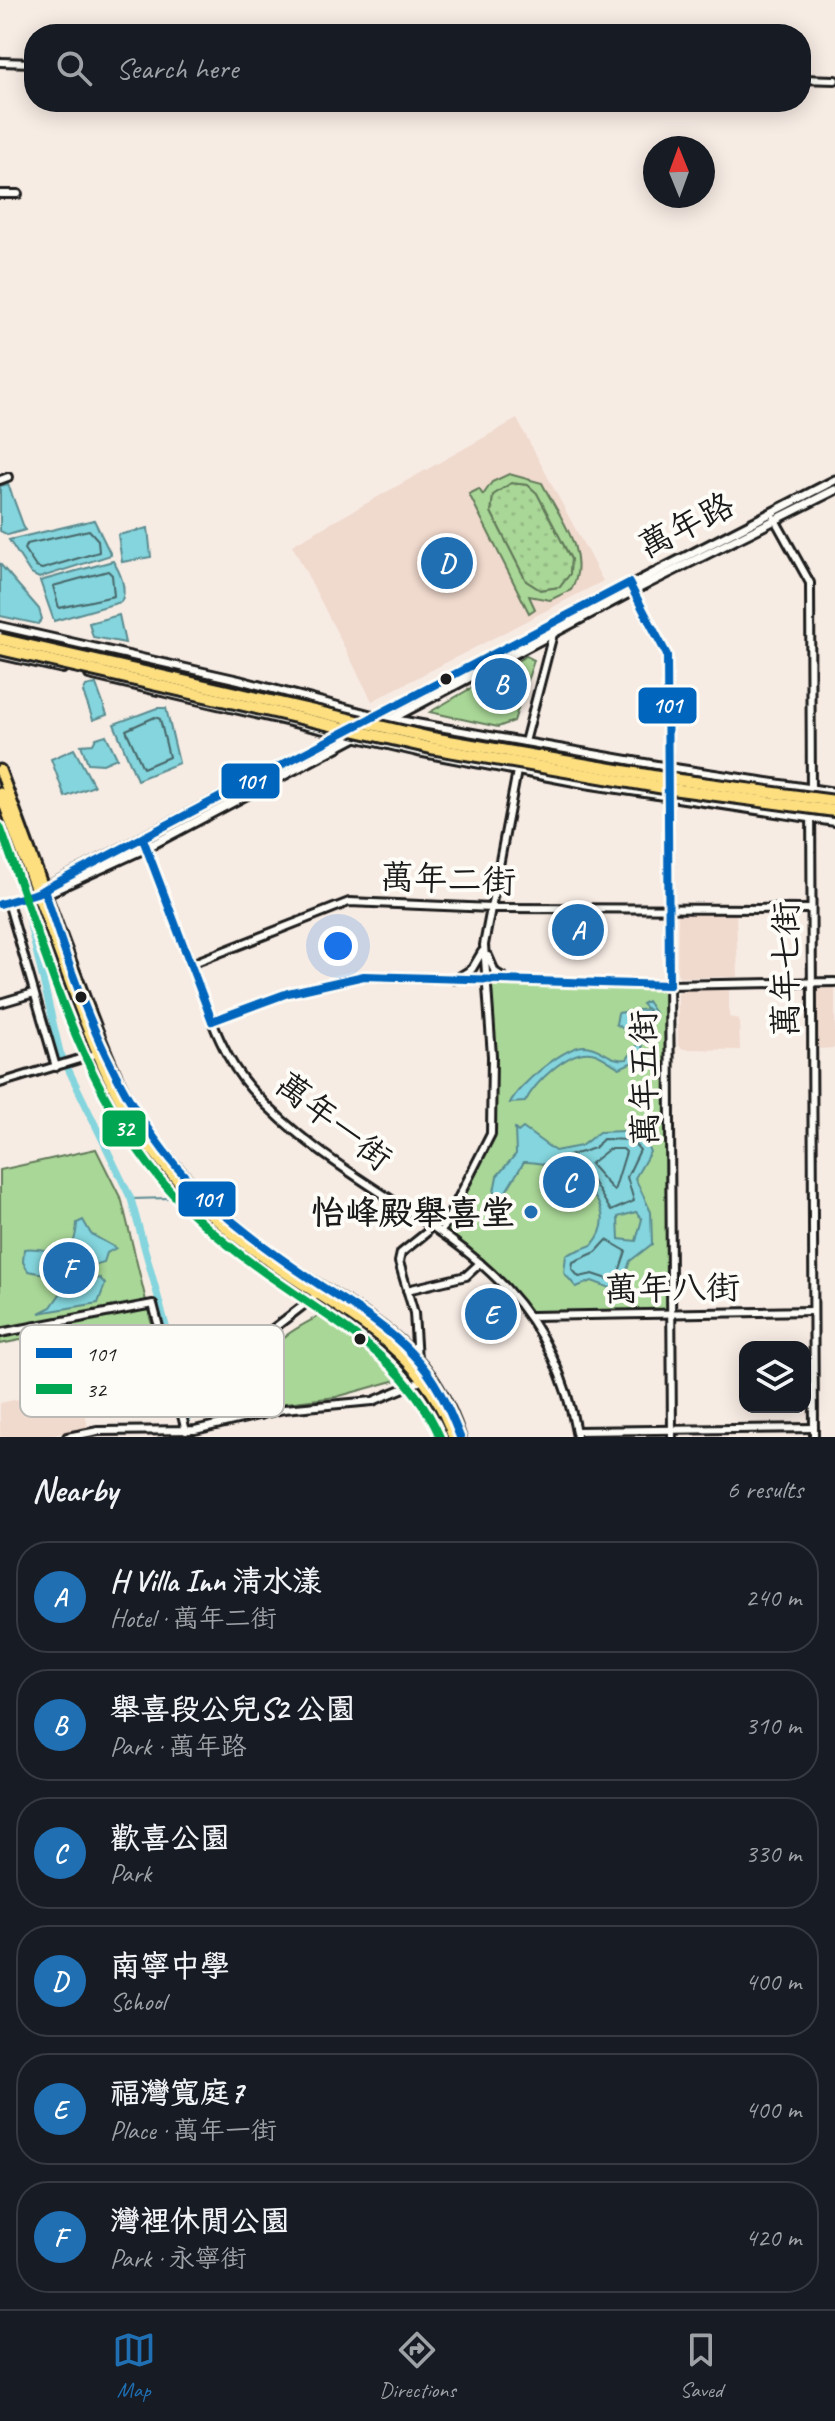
<!DOCTYPE html>
<meta charset="utf-8">
<style>
:root{--surface:#171b24;--page:#20242c;--text:#f1f3f6;--muted:#9ea1a6;--line:#363941;--accent:#1f6fb2}
body{margin:0;font-family:Caveat,"LXGW WenKai TC",sans-serif;background:var(--page);color:var(--text)}
.controls{position:absolute;right:24px;bottom:24px;display:grid;overflow:hidden;border-radius:16px;box-shadow:0 4px 20px #0003}
.controls button{width:72px;height:72px;display:grid;place-items:center;padding:0;border:0;border-bottom:2px solid var(--line);background:var(--surface);color:var(--text);font:40px sans-serif}
.compass{position:absolute;left:643px;top:136px;width:72px;height:72px;border-radius:50%;background:var(--surface);box-shadow:0 4px 20px #0003;rotate:359deg}
.you{position:absolute;left:338px;top:946px;width:28px;height:28px;margin:-20px;border:6px solid #fff;border-radius:50%;background:#1a73e8;box-shadow:0 0 0 12px #1a73e833}
.badge{display:grid;place-items:center;width:52px;height:52px;border-radius:50%;background:var(--accent);color:#fff;font-size:26px;font-weight:700}
.pin{position:absolute;translate:-50% -50%;border:4px solid #fff;box-shadow:0 2px 8px #0006}
.list{margin:0;padding:0;list-style:none}
h2{display:flex;justify-content:space-between;align-items:center;height:104px;margin:0;padding:0 32px;font-size:34px}
h2 small{font-size:26px;font-weight:400;color:var(--muted)}
.list li{display:grid;grid-template-columns:52px 1fr auto;gap:24px;align-items:center;box-sizing:border-box;height:112px;margin:0 16px 16px;padding:0 16px;border:2px solid var(--line);border-radius:32px}
.list b{display:block;font-size:30px;white-space:nowrap}
.list p{margin:0;font-size:26px;white-space:nowrap;color:var(--muted)}
.list em{font-size:26px;font-style:normal;color:var(--muted)}
.icon{flex:none;width:44px;height:44px;fill:none;stroke:currentColor;stroke-width:2;stroke-linecap:round;stroke-linejoin:round}
.map{position:relative;flex:none;width:835px;height:1437px;overflow:hidden}
.search{position:absolute;background:var(--surface);box-shadow:0 4px 20px #0003;left:24px;right:24px;top:24px;height:88px;display:flex;align-items:center;gap:20px;box-sizing:border-box;padding:0 28px;border-radius:32px;color:var(--muted);font-size:30px}
.sheet{height:872px;background:var(--surface)}
nav{display:flex;justify-content:space-around;align-items:center;box-sizing:border-box;height:112px;border-top:2px solid var(--line);background:var(--surface);font-size:22px;color:var(--muted)}
nav a{display:grid;justify-items:center;gap:4px}
nav .on{color:var(--accent)}
.map>svg:first-child{display:block}
</style>
<div class="map">
<svg width="835" height="1437" viewBox="0 0 835 1437">
<defs>
<pattern id="grass-dots" width="8" height="8" patternUnits="userSpaceOnUse" patternTransform="scale(2)"><rect width="8" height="8" fill="#a9d797"/><path d="M2 2h.1M6 6h.1" fill="none" stroke="#91b882" stroke-width="1.8" stroke-linecap="round"/></pattern>
</defs>
<rect width="100%" height="100%" fill="#f7ece4"/>
<filter id="ink" filterUnits="userSpaceOnUse"><feTurbulence type="fractalNoise" baseFrequency=".0125" numOctaves="2"/><feDisplacementMap in="SourceGraphic" scale="16" xChannelSelector="R" yChannelSelector="G"/><feConvolveMatrix kernelMatrix="1 2 1 2 8 2 1 2 1" color-interpolation-filters="sRGB"/></filter>
<g filter="url(#ink)">
<!-- built -->
<g fill="#f0d9cd">
<polygon points="517,419 603,581 372,701 292,545"/>
<polygon points="736,914 738,977 680,977 677,973 678,915"/>
<polygon points="684,988 729,988 729,1017 739,1019 740,1050 684,1049 678,1046 678,994"/>
<polygon points="835,988 835,1048 820,1049 816,1044 816,992 819,989"/>
<polygon points="80,1386 88,1428 44,1437 0,1437 0,1403"/>
</g>
<!-- grass -->
<polygon fill="url(#grass-dots)" stroke="#627a5a" stroke-width="2" points="511,483 528,485 537,493 571,559 570,574 560,587 540,590 526,581 491,512 493,495"/>
<!-- park -->
<g fill="#a9d797" stroke="#627a5a" stroke-width="2" fill-rule="evenodd">
<path d="M509 474 542 483C558 515 592 555 571 590L550 600 529 596 535 609 529 613 469 494 479 489 483 495 492 482ZM511 483 528 485 537 493 571 559 570 574 560 587 540 590 526 581 491 512 493 495Z"/>
<polygon points="526,656 534,660 514,721 498,727 430,712"/>
<polygon points="487,981 669,985 672,1314 532,1316 442,1230 491,1134"/>
<polygon points="96,1149 122,1201 168,1392 123,1396 107,1379 92,1345 46,1357 41,1336 0,1344 0,1170"/>
<path d="M329 1311 415 1375 336 1397 277 1404 259 1370C271 1339 301 1325 329 1311Z"/>
</g>
<!-- water -->
<g fill="#84d5dd" stroke="#5a8b90" stroke-width="2" fill-rule="evenodd">
<polygon points="8,484 25,530 8,535 0,531 0,486"/>
<polygon points="94,520 111,555 39,578 31,574 9,540"/>
<polygon points="148,528 151,557 122,562 118,535"/>
<path d="M113 561C120 572 128 590 121 602L54 621 40 581Z"/>
<polygon points="0,564 39,609 42,619 38,624 0,616"/>
<polygon points="119,615 125,643 93,637 89,623"/>
<polygon points="96,684 107,715 93,720 83,692 86,686"/>
<polygon points="157,708 166,708 179,763 137,780 114,724"/>
<polygon points="106,735 117,758 103,764 88,763 81,745 93,744 96,738"/>
<polygon points="74,749 94,786 65,797 51,759"/>
<path d="M647 1001 655 1013 651 1014 649 1010 635 1023 643 1050 637 1060 620 1068C610 1063 601 1054 591 1053 568 1049 534 1084 525 1102L510 1103C518 1085 565 1046 585 1046 602 1047 609 1062 627 1059L637 1045V1038L616 1024 618 1013 647 1009 642 1004Z"/>
<path d="M523 1128 555 1151 581 1146 599 1132 625 1131 658 1137V1140L646 1142 650 1152 635 1178 651 1212 652 1244 630 1261 622 1285 613 1289 592 1281 576 1287 564 1273 566 1255 592 1245C629 1203 561 1160 524 1162L500 1201 493 1197 497 1176 516 1154 515 1129 518 1132ZM636 1212 642 1219 636 1241 619 1239 618 1217Z"/>
<path d="M83 1220 91 1234 116 1248 107 1253 104 1262 55 1276 28 1271 23 1262 24 1249C48 1244 74 1271 77 1223Z"/>
<polygon points="100,1278 105,1284 98,1303 39,1313 51,1307 65,1287"/>
</g>
<g fill="none" stroke-linecap="round" stroke-linejoin="round">
<!-- shore -->
<g stroke="#466669" stroke-width="2">
<polygon points="89,530 98,540 99,552 42,569 36,567 24,549 27,544"/>
<polygon points="108,571 112,575 114,596 59,608 53,586"/>
<polygon points="155,717 160,719 169,757 143,768 126,730"/>
<polygon points="603,1139 631,1140 640,1150 627,1177 634,1201 611,1211 594,1183 566,1160 568,1156 595,1148"/>
<polygon points="609,1149 623,1149 626,1152 614,1191 590,1164"/>
<polygon points="607,1240 626,1251 617,1278 611,1280 593,1274 579,1277 572,1269 573,1262 596,1252"/>
</g>
<!-- stream -->
<polyline stroke="#5a8b90" stroke-width="2" points="131,1199 171,1198"/>
<!-- canal -->
<polyline stroke="#84d5dd" stroke-width="7" points="0,833 26,908 60,1052 131,1199 182,1384 187,1419"/>
<!-- minor casing -->
<g stroke="#1c1c1c" stroke-width="12">
<g id="minor">
<polyline points="0,62 34,63"/>
<polyline points="801,79 835,80"/>
<polyline points="0,194 18,194"/>
<polyline points="0,480 8,477"/>
<polyline points="774,518 810,583 814,1437"/>
<polyline points="632,589 667,655 672,1437"/>
<polyline points="0,626 239,680 376,716 668,767 835,792"/>
<polyline points="0,655 63,669"/>
<polyline points="89,675 418,752 585,784 835,822"/>
<polyline points="525,742 554,630"/>
<path d="M143 839C158 881 175 922 191 964 207 1006 220 1055 251 1089 369 1221 541 1231 577 1437"/>
<polyline points="8,902 56,1067"/>
<polyline points="0,904 37,893"/>
<polyline points="488,956 495,972 508,980"/>
<polyline points="191,964 349,902 492,908 811,909"/>
<polyline points="454,980 472,969 482,952"/>
<polyline points="0,1003 34,993"/>
<polyline points="212,1021 288,993 364,976 669,985 835,982"/>
<polyline points="0,1083 96,1054"/>
<polyline points="442,1230 491,1134 492,1056 484,945 517,771"/>
<polyline points="407,1290 466,1276 480,1263"/>
<polyline points="532,1316 813,1311"/>
<polyline points="0,1333 153,1304 186,1431"/>
<polyline points="417,1360 414,1313 399,1262 401,1253 426,1233"/>
<path d="M261 1415C254 1389 242 1367 256 1342L318 1294"/>
<polyline points="576,1431 814,1428"/>
<polyline points="67,1437 98,1431 195,1430 284,1409 373,1401 426,1379"/>
</g>
</g>
<!-- tertiary casing -->
<g stroke="#1c1c1c" stroke-width="13">
<g id="tertiary">
<polyline points="364,722 835,480"/>
<polyline points="378,726 633,591 835,490"/>
<polyline points="41,890 349,730"/>
<polyline points="43,895 146,848 364,733"/>
</g>
</g>
<!-- primary casing -->
<g stroke="#1c1c1c" stroke-width="15">
<g id="primary">
<path d="M0 770C27 842 52 914 80 986 102 1044 121 1099 160 1148 195 1192 239 1231 285 1263 363 1317 428 1338 460 1437"/>
<path d="M0 793C22 851 43 910 65 969 92 1043 117 1112 170 1172 198 1205 233 1236 269 1261 340 1313 424 1347 453 1437"/>
</g>
</g>
<!-- minor -->
<use href="#minor" stroke="#fdfcf7" stroke-width="6"/>
<!-- tertiary -->
<use href="#tertiary" stroke="#fdfcf7" stroke-width="7"/>
<!-- primary -->
<use href="#primary" stroke="#fddf80" stroke-width="9"/>
<!-- trunk-bridge casing -->
<g stroke="#1c1c1c" stroke-width="16" stroke-linecap="butt">
<g id="trunk-bridge">
<polyline points="0,639 432,738 664,778 835,801"/>
<polyline points="0,649 431,748 664,788 835,811"/>
</g>
</g>
<!-- trunk-bridge -->
<use href="#trunk-bridge" stroke="#fddf80" stroke-width="10"/>
<!-- bus-1 casing -->
<g stroke="#fdfcf7" stroke-width="14">
<g id="bus-1">
<polyline points="143,839 212,1021"/>
<path d="M44 889C80 1001 118 1114 205 1197 238 1229 276 1256 315 1282 348 1304 385 1324 412 1354 435 1378 448 1406 460 1437"/>
<polyline points="0,904 37,893 629,583 667,655 669,985"/>
<polyline points="212,1021 288,993 364,976 669,985"/>
</g>
</g>
<!-- bus-2 casing -->
<g stroke="#fdfcf7" stroke-width="14">
<path id="bus-2" d="M0 827C46 951 80 1091 171 1192 205 1229 245 1260 287 1288 349 1331 409 1365 440 1437"/>
</g>
<!-- bus-1 -->
<use href="#bus-1" stroke="#0065bd" stroke-width="8"/>
<!-- bus-2 -->
<use href="#bus-2" stroke="#00a651" stroke-width="8"/>
</g>
</g>
<!-- markers -->
<g fill="#1c1c1c" stroke="#fdfcf7" stroke-width="3">
<circle cx="446" cy="679" r="7"/>
<circle cx="81" cy="997" r="7"/>
<circle cx="360" cy="1339" r="7"/>
</g>
<circle fill="#1f6fb2" stroke="#fdfcf7" stroke-width="3" cx="531" cy="1212" r="8"/>
<g text-anchor="middle" dominant-baseline="central" stroke-width="8" stroke-linejoin="round" paint-order="stroke">
<!-- street labels -->
<g font-size="34" fill="#1c1c1c" stroke="#fdfcf7">
<text transform="translate(686 525) rotate(-27)">萬年路</text>
<text transform="translate(448 879) rotate(2)">萬年二街</text>
<text transform="translate(785 969) rotate(-90)">萬年七街</text>
<text transform="translate(644 1078) rotate(-91)">萬年五街</text>
<text transform="translate(334 1121) rotate(38)">萬年一街</text>
<text transform="translate(672 1288) rotate(-1)">萬年八街</text>
</g>
<!-- poi labels -->
<g font-size="34" font-weight="bold" fill="#1c1c1c" stroke="#fdfcf7" text-anchor="end">
<text x="515" y="1212">怡峰殿舉喜堂</text>
</g>
</g>
<!-- legend -->
<rect x="20" y="1325" width="264" height="92" rx="12" fill="#fdfcf7" stroke="#bab9b5" stroke-width="2"/>
<rect x="36" y="1348" width="36" height="10" fill="#0065bd"/>
<rect x="36" y="1384" width="36" height="10" fill="#00a651"/>
<g font-size="22" fill="#1c1c1c">
<text x="86" y="1361">101</text>
<text x="86" y="1397">32</text>
</g>
<g stroke="#fdfcf7" stroke-width="3">
<rect x="637" y="686" width="61" height="39" rx="8" fill="#0065bd"/>
<rect x="220" y="762" width="61" height="38" rx="8" fill="#0065bd"/>
<rect x="101" y="1109" width="46" height="39" rx="8" fill="#00a651"/>
<rect x="177" y="1180" width="60" height="38" rx="8" fill="#0065bd"/>
</g>
<g font-size="22" text-anchor="middle" font-weight="bold" fill="#fff">
<text x="667" y="713">101</text>
<text x="250" y="789">101</text>
<text x="124" y="1136">32</text>
<text x="207" y="1207">101</text>
</g>
</svg>
<div class="controls">
<button><svg class="icon" aria-label="layers" viewBox="0 0 24 24"><path d="M12 4l9 5-9 5-9-5zM3 14l9 5 9-5"/></svg></button>
</div>
<svg class="compass" viewBox="-18 -18 36 36"><path d="M0-13l5 13h-10z" fill="#e53935"/><path d="M0 13l5-13h-10z" fill="#9ea1a6"/></svg>
<div class="you"></div>
<div class="pin badge" style="left:578px;top:930px">A</div>
<div class="pin badge" style="left:501px;top:684px">B</div>
<div class="pin badge" style="left:569px;top:1182px">C</div>
<div class="pin badge" style="left:447px;top:563px">D</div>
<div class="pin badge" style="left:491px;top:1314px">E</div>
<div class="pin badge" style="left:69px;top:1268px">F</div>
<div class="search"><svg class="icon" aria-label="search" viewBox="0 0 24 24"><circle cx="10" cy="10" r="6"/><path d="M15 15l6 6"/></svg>Search here</div>
</div>
<section class="sheet">
<h2>Nearby<small>6 results</small></h2>
<ul class="list">
<li><span class="badge">A</span><div><b>H Villa Inn 清水漾</b><p>Hotel · 萬年二街</p></div><em>240 m</em></li>
<li><span class="badge">B</span><div><b>舉喜段公兒S2 公園</b><p>Park · 萬年路</p></div><em>310 m</em></li>
<li><span class="badge">C</span><div><b>歡喜公園</b><p>Park</p></div><em>330 m</em></li>
<li><span class="badge">D</span><div><b>南寧中學</b><p>School</p></div><em>400 m</em></li>
<li><span class="badge">E</span><div><b>福灣寬庭7</b><p>Place · 萬年一街</p></div><em>400 m</em></li>
<li><span class="badge">F</span><div><b>灣裡休閒公園</b><p>Park · 永寧街</p></div><em>420 m</em></li>
</ul>
</section>
<nav>
<a class="on"><svg class="icon" aria-label="map" viewBox="0 0 24 24"><path d="M3 6l6-2 6 2 6-2v14l-6 2-6-2-6 2zM9 4v14M15 6v14"/></svg>Map</a>
<a><svg class="icon" aria-label="directions" viewBox="0 0 24 24"><path d="M12 3l9 9-9 9-9-9zM9 14v-3h6M13 9l2 2-2 2"/></svg>Directions</a>
<a><svg class="icon" aria-label="saved" viewBox="0 0 24 24"><path d="M7 4h10v16l-5-4-5 4z"/></svg>Saved</a>
</nav>
